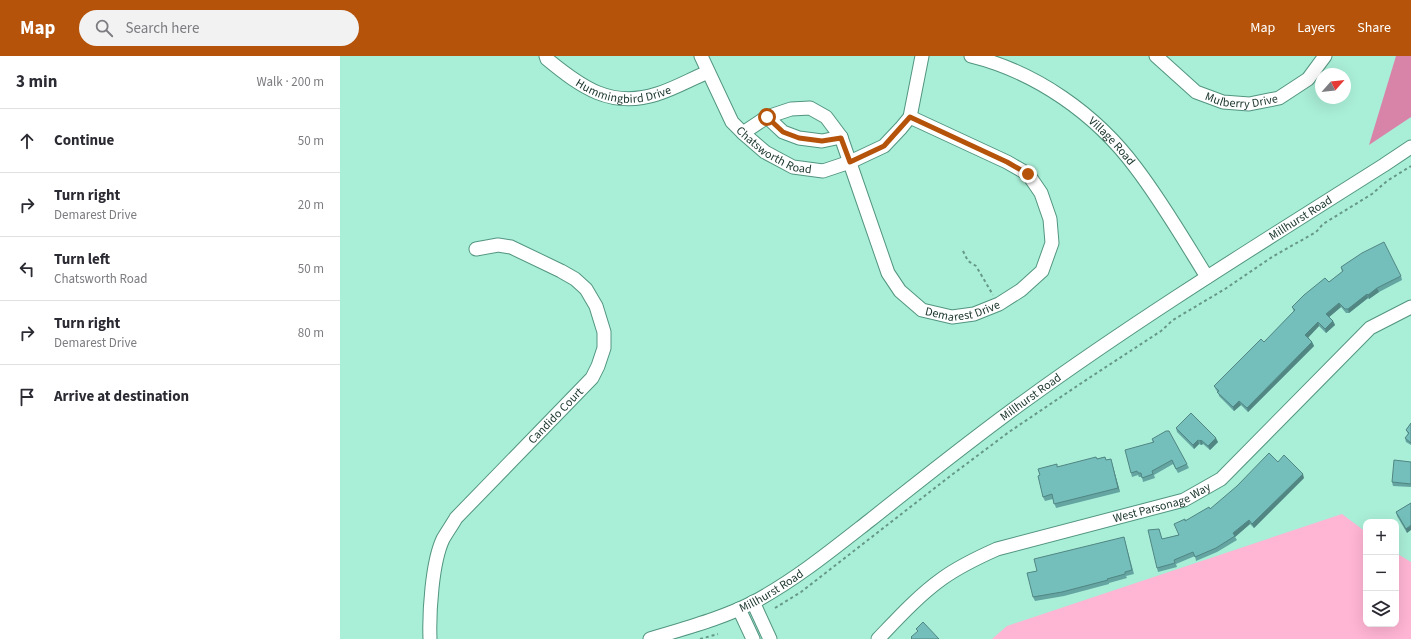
<!DOCTYPE html>
<meta charset="utf-8">
<style>
:root{--surface:#fff;--page:#f2f2f3;--text:#2b2b33;--muted:#7c7c81;--line:#e1e1e2;--accent:#b45309}
body{margin:0;font-family:"Source Sans 3",sans-serif;background:var(--page);color:var(--text)}
.controls{position:absolute;right:12px;bottom:12px;display:grid;overflow:hidden;border-radius:8px;box-shadow:0 4px 16px #0002}
.controls button{width:36px;height:36px;display:grid;place-items:center;padding:0;border:0;border-bottom:1px solid var(--line);background:var(--surface);color:var(--text);font:20px sans-serif}
.compass{position:absolute;left:975px;top:12px;width:36px;height:36px;border-radius:50%;background:var(--surface);box-shadow:0 4px 16px #0002;rotate:63deg}
.stop{position:absolute;width:12px;height:12px;margin:-9px;border:3px solid #b45309;border-radius:50%;background:#fff}
.stop.end{background:#b45309;border-color:#fff;box-shadow:0 1px 4px #0008}
.list{margin:0;padding:0;list-style:none}
h2{display:flex;justify-content:space-between;align-items:center;height:52px;margin:0;padding:0 16px;font-size:17px}
h2 small{font-size:13px;font-weight:400;color:var(--muted)}
.list li{display:grid;grid-template-columns:26px 1fr auto;gap:12px;align-items:center;box-sizing:border-box;height:64px;padding:0 16px;border-top:1px solid var(--line)}
.list b{display:block;font-size:15px;white-space:nowrap}
.list p{margin:0;font-size:13px;white-space:nowrap;color:var(--muted)}
.list em{font-size:13px;font-style:normal;color:var(--muted)}
.icon{flex:none;width:22px;height:22px;fill:none;stroke:currentColor;stroke-width:2;stroke-linecap:round;stroke-linejoin:round}
.map{position:relative;flex:none;width:1071px;height:583px;overflow:hidden}
header{display:flex;align-items:center;gap:24px;box-sizing:border-box;height:56px;padding:0 20px;background:var(--accent);color:#fff}
header strong{font-size:19px}
nav{display:flex;gap:22px;margin-inline-start:auto;font-size:14px}
.search{width:280px;height:36px;background:var(--page);display:flex;align-items:center;gap:10px;box-sizing:border-box;padding:0 14px;border-radius:22px;color:var(--muted);font-size:15px}
main{display:flex}
aside{flex:1;background:var(--surface)}
.map>svg:first-child{display:block}
</style>
<header>
<strong>Map</strong>
<div class="search"><svg class="icon" aria-label="search" viewBox="0 0 24 24"><circle cx="10" cy="10" r="6"/><path d="M15 15l6 6"/></svg>Search here</div>
<nav><a>Map</a><a>Layers</a><a>Share</a></nav>
</header>
<main>
<aside>
<h2>3 min<small>Walk · 200 m</small></h2>
<ul class="list">
<li><svg class="icon" aria-label="ahead" viewBox="0 0 24 24"><path d="M12 20V5M6 11l6-6 6 6"/></svg><div><b>Continue</b></div><em>50 m</em></li>
<li><svg class="icon" aria-label="right" viewBox="0 0 24 24"><path d="M7 20v-9h11M14 6l5 5-5 5"/></svg><div><b>Turn right</b><p>Demarest Drive</p></div><em>20 m</em></li>
<li><svg class="icon" aria-label="left" viewBox="0 0 24 24"><path d="M17 20v-9H6M10 6l-5 5 5 5"/></svg><div><b>Turn left</b><p>Chatsworth Road</p></div><em>50 m</em></li>
<li><svg class="icon" aria-label="right" viewBox="0 0 24 24"><path d="M7 20v-9h11M14 6l5 5-5 5"/></svg><div><b>Turn right</b><p>Demarest Drive</p></div><em>80 m</em></li>
<li><svg class="icon" aria-label="arrive" viewBox="0 0 24 24"><path d="M6 21V4h12l-3 4 3 4H6"/></svg><div><b>Arrive at destination</b></div></li>
</ul>
</aside>
<div class="map">
<svg width="1071" height="583" viewBox="0 0 1071 583">
<rect width="100%" height="100%" fill="#a9eed7"/>
<!-- green -->
<polygon fill="#ffb5d4" points="1002,458 1026,476 1026,568 1056,568 1056,497 1071,506 1071,583 652,583 667,570"/>
<!-- forest -->
<polygon fill="#d884a9" points="1056,0 1071,0 1071,61 1029,89"/>
<g fill="none" stroke-linecap="round" stroke-linejoin="round">
<!-- minor casing -->
<g stroke="#529581" stroke-width="15">
<g id="minor">
<path id="s1" d="M206 0 207 3C241 31 271 53 317 38 334 33 351 23 368 16"/>
<path id="s2" d="M361 0 392 66 403 77 425 96 453 111 483 115 510 106 544 90 561 72 570 61 582 0"/>
<path id="s3" d="M631 0C696 16 756 58 796 112 822 146 844 184 867 221"/>
<path id="s4" d="M816 0 856 36 883 46 909 48 939 42 968 23 985 0"/>
<polyline points="427,61 443,76 459,82 482,85 501,81"/>
<path id="s5" d="M403 77 427 61 451 53 470 52 486 61 501 81 548 217 560 235 582 254 612 261 634 258 659 248 681 234 702 215 712 187 710 163 701 137 688 118 667 106 570 61"/>
<polyline points="413,546 430,583"/>
<polyline points="399,553 413,583"/>
<path id="s6" d="M90 583C89 557 92 506 103 483 107 476 112 469 116 462L252 322 258 310 264 292V276L256 250 246 233 235 223 221 215 171 191 158 189 136 193"/>
<path id="s7" d="M310 583C345 572 381 563 414 546 455 524 492 494 529 465 581 424 633 382 686 344 802 260 924 185 1044 109L1071 91"/>
<path id="s8" d="M538 583C558 562 579 539 603 522 620 510 639 501 657 493L844 444 881 423 1030 272 1071 251"/>
</g>
</g>
<!-- path -->
<g stroke="#669887" stroke-width="2" stroke-dasharray="3 3" stroke-linecap="butt">
<polyline points="623,195 628,205 636,210 653,239"/>
<polyline points="435,552 461,536 609,421 669,376 743,326 821,275 833,264 885,233 932,201 976,176 983,168 1032,138 1047,125 1071,110"/>
<polyline points="360,583 378,578"/>
</g>
<!-- minor -->
<use href="#minor" stroke="#fff" stroke-width="13"/>
</g>
<!-- wall -->
<g fill="#64a4a1">
<polygon points="1001,211 1061,220 1062,224 1039,236 1029,243 1028,242 1009,257 1006,257 1001,251 989,261 993,265 995,269 986,277 979,270 968,281 972,286 974,290 908,356 901,349 894,355 879,340 878,336 876,334 874,330 924,286 954,256 952,251 989,226 1002,216"/>
<polygon points="1071,367 1071,389 1066,386 1065,382 1068,378 1066,374"/>
<polygon points="836,372 878,386 870,394 863,388 861,389 859,388 854,393 837,376"/>
<polygon points="812,383 847,408 849,412 838,417 833,408 814,419 815,422 803,426 802,421 799,421 798,419 792,421 791,417 813,387"/>
<polygon points="765,401 766,404 772,407 780,436 716,452 713,443 705,445 703,441 700,419 718,411"/>
<polygon points="1071,406 1071,431 1053,430 1052,426"/>
<polygon points="964,422 914,472 910,468 895,481 897,484 877,496 856,505 855,500 836,508 837,511 818,516 817,512 819,473 822,483 838,479 845,465 870,453"/>
<polygon points="1071,447 1067,477 1057,460 1056,456"/>
<polygon points="784,481 794,518 786,520 787,522 769,527 769,528 724,540 695,545 693,541 697,515"/>
</g>
<!-- shaded-wall -->
<g fill="#518683">
<polygon points="1037,232 1039,236 1029,243 1028,239"/>
<polygon points="1027,238 1028,242 1009,257 1008,253"/>
<polygon points="999,247 1001,251 988,262 986,258"/>
<polygon points="993,265 995,269 986,277 985,273"/>
<polygon points="978,266 979,270 967,283 965,279"/>
<polygon points="972,286 974,290 908,356 907,352"/>
<polygon points="899,345 901,349 894,355 893,351"/>
<polygon points="876,382 878,386 870,394 868,390"/>
<polygon points="858,384 859,388 854,393 853,389"/>
<polygon points="861,384 863,388 861,389 860,385"/>
<polygon points="771,403 772,407 780,436 778,432"/>
<polygon points="963,418 964,422 914,472 912,468"/>
<polygon points="909,464 910,468 895,481 893,477"/>
<polygon points="1071,469 1071,474 1067,477 1066,473"/>
</g>
<!-- building -->
<g fill="#74bfbb" stroke="#518683">
<polygon points="1044,186 1061,220 1037,232 1028,239 1027,238 1008,253 1005,253 999,247 986,258 993,265 985,273 978,266 965,279 972,286 907,352 899,345 893,351 877,336 879,335 874,330 921,283 924,286 955,254 952,251 964,239 985,222 989,226 1003,215 1001,211 1022,197"/>
<polygon points="851,357 876,382 868,390 861,384 860,385 858,384 853,389 836,372"/>
<polygon points="1071,367 1071,387 1065,382 1069,377 1066,374"/>
<polygon points="826,375 829,375 847,408 836,413 832,404 812,415 813,418 802,422 801,417 798,417 797,415 791,417 785,394 814,386 812,383"/>
<polygon points="929,397 938,406 944,399 963,418 912,468 909,464 893,477 895,480 876,492 855,501 853,496 834,504 835,507 817,512 808,474 819,473 822,483 839,479 834,468 845,463 845,465 869,451 870,453 897,430"/>
<polygon points="756,401 757,403 765,401 766,404 771,403 778,432 714,448 712,438 703,441 698,420 700,419 698,413 717,408 717,411"/>
<polygon points="1054,404 1071,406 1071,428 1052,426"/>
<polygon points="1071,447 1071,469 1066,473 1056,456"/>
<polygon points="784,481 792,514 785,516 785,518 767,523 768,524 722,536 693,541 687,517 697,515 694,503"/>
<polygon points="583,566 599,583 571,583 572,582 571,581 578,575 576,573"/>
</g>
<g fill="none" stroke-linecap="round" stroke-linejoin="round">
<!-- route -->
<polyline stroke="#b45309" stroke-width="5" points="427,61 443,76 459,82 482,85 501,82 510,106 544,90 570,61 667,106 688,118"/>
</g>
<g text-anchor="middle" dominant-baseline="central" stroke-width="3" stroke-linejoin="round" paint-order="stroke">
<!-- street labels -->
<g font-size="12" fill="#18342b" stroke="#a9eed7">
<text stroke="none"><textPath href="#s1" startOffset="90">Hummingbird Drive</textPath></text>
<text stroke="none"><textPath href="#s4" startOffset="101">Mulberry Drive</textPath></text>
<text stroke="none"><textPath href="#s3" startOffset="167">Village Road</textPath></text>
<text stroke="none"><textPath href="#s2" startOffset="125">Chatsworth Road</textPath></text>
<text stroke="none"><textPath href="#s7" startOffset="779">Millhurst Road</textPath></text>
<text stroke="none"><textPath href="#s5" startOffset="353">Demarest Drive</textPath></text>
<text stroke="none"><textPath href="#s7" startOffset="455">Millhurst Road</textPath></text>
<text stroke="none"><textPath href="#s6" startOffset="269">Candido Court</textPath></text>
<text stroke="none"><textPath href="#s8" startOffset="322">West Parsonage Way</textPath></text>
<text stroke="none"><textPath href="#s7" startOffset="131">Millhurst Road</textPath></text>
</g>
</g>
</svg>
<div class="controls">
<button>+</button>
<button>−</button>
<button><svg class="icon" aria-label="layers" viewBox="0 0 24 24"><path d="M12 4l9 5-9 5-9-5zM3 14l9 5 9-5"/></svg></button>
</div>
<svg class="compass" viewBox="-18 -18 36 36"><path d="M0-13l5 13h-10z" fill="#e53935"/><path d="M0 13l5-13h-10z" fill="#7c7c81"/></svg>
<div class="stop" style="left:427px;top:61px"></div>
<div class="stop end" style="left:688px;top:118px"></div>
</div>
</main>
